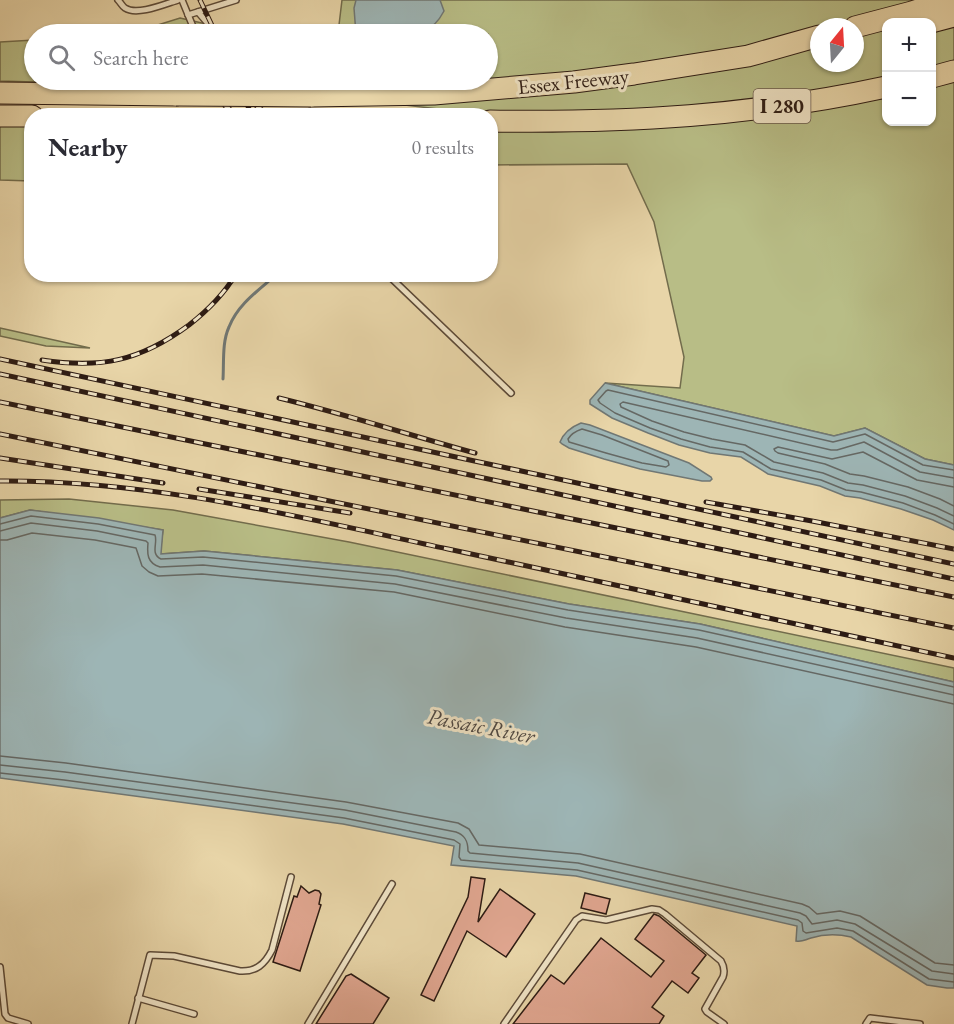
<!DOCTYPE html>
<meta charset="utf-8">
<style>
:root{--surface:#fff;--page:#f7f7f7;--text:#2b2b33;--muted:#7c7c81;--line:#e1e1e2}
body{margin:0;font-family:"EB Garamond",serif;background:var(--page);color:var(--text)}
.controls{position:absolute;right:18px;top:18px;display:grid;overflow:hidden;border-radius:12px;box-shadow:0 2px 4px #0004}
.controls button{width:54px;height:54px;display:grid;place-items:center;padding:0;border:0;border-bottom:2px solid var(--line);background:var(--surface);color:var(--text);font:30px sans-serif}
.compass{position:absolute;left:810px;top:18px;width:54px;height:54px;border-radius:50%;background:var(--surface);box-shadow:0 2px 4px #0004;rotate:18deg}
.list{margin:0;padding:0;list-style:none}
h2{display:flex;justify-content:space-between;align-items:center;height:78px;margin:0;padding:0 24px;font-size:26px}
h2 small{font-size:20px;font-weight:400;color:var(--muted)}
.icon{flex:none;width:33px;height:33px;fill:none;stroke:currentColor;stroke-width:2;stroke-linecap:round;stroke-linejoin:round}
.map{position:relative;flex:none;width:954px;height:1024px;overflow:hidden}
.search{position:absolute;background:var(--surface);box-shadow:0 2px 4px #0004;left:24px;top:24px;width:474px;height:66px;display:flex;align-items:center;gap:15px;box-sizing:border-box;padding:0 21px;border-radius:33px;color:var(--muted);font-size:22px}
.panel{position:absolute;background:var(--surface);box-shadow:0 2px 4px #0004;left:24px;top:108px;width:474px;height:174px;border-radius:24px}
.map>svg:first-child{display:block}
</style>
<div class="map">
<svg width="954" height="1024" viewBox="0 0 954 1024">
<rect width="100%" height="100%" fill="#e8d5a8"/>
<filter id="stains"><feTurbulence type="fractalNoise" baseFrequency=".00333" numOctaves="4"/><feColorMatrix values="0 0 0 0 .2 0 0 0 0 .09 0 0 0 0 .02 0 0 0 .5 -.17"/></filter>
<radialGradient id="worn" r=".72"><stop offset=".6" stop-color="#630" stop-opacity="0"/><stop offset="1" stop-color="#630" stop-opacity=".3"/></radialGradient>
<!-- green -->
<g fill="#b8bd86" stroke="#726c4c" stroke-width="1.5" fill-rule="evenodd">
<path d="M342 0H954V67L932 72V22H886V122H932V77L954 71V465L925 459 865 428 834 436 605 383 680 388 684 357 654 222 627 164 491 165V121L530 120 270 89 0 81V42L34 40V80H488V34H280L339 25ZM819 27H855V63H819Z"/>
<polygon points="180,18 250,34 129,34"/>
<polygon points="0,121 31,121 31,181 0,180"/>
<polygon points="0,328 90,348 46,346 0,336"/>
<polygon points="69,499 173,510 349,542 954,668 954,682 700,624 569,604 397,570 204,551 160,554 163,530 30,510 0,518 0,500"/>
</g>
<!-- water -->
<g fill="#9db5b5" stroke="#707774" stroke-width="1.5">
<path d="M356 0H440L444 11C431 36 415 34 390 34 379 34 367 35 356 34L354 8Z"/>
<polygon points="605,383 834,436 865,428 925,459 954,465 954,530 933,520 901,509 860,498 845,496 820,486 768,474 741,457 710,453 679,445 648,433 612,418 590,404 590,400"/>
<path d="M581 423 590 425 676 458 689 463 711 477 712 479 710 481H702L640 469 604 459 569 448 562 444 560 442C564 432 571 427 581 423Z"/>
<path d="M30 510 99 518 163 530 161 554 204 551 397 570 569 604 700 624 954 682V988H947L927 985 851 937C838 934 824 934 811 938 804 940 803 942 796 941L797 926 576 876 451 865 454 846 343 824 0 778V518Z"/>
</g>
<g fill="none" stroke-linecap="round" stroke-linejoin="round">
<!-- shore -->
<g stroke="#656864" stroke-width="1.5">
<path d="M582 429 602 435 668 461 669 465 666 467 642 463 606 453 569 442 568 439C571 434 576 431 582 429Z"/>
<polyline points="954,470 923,465 865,434 833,442 608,390 606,391 598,400 600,403 615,413 650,428 681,439 710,447 743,452 771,469 821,480 846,490 861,492 903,503 935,515 954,524"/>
<polyline points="954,478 920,472 864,442 837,450 831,450 623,402 620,404 621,407 652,421 684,432 712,439 745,445 774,462 823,473 848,483 863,485 905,496 937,508 954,516"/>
<polyline points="954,487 917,480 863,452 832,459 778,447 774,449 775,451 778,453 825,464 850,474 864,476 908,487 940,499 954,506"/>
<path d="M0 524 31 516 98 524 155 535C158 543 150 554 161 559L203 557 396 576 568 610 699 630 954 687"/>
<path d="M0 531 31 523 97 531 146 541 148 543C147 554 147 563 160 567L203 565 395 584 566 618 697 638 954 695"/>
<polyline points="0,540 7,540 32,533 95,540 136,548 142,566 149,572 158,576 202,574 394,592 565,627 696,647 954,704"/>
<polyline points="0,756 66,763 346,802 458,823 469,829 479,845 580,854 802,904 809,907 817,914 840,911 860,916 935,963 954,965"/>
<path d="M0 765 65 772 345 810 456 832C465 835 468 841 468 851L470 853 578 863 800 913 806 916 812 924 837 920 855 924 932 971 954 974"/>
<polyline points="0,773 64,780 344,818 454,840 460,844 459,857 461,860 577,870 798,920 802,923 803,931 806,933 837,928 853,931 929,979 954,982"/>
</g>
<!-- stream -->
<path stroke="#707774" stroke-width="3" d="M223 379C224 362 222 342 229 327 238 304 259 290 277 274"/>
</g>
<!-- building -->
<g fill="#e0a690" stroke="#2d1b13" stroke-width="1.5">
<polygon points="471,877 485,879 478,922 500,889 535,914 506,957 467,931 434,1001 421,995 468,897"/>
<polygon points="301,886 309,893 315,890 319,891 321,894 319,904 321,905 300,971 273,962 294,896 297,897"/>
<polygon points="585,893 610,899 606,914 581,908"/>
<polygon points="654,914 659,916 706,955 692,973 699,978 688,993 672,981 652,1007 664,1016 659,1024 513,1024 551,975 564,984 601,938 651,977 664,961 635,939"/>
<polygon points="351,974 389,998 373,1024 316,1024 346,976"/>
</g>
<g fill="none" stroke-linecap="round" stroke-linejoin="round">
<!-- service casing -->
<g stroke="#5c4a38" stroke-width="8">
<g id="service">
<path d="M118 0C121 3 122 6 125 8 137 16 165 4 178 0"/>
<polyline points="182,0 196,34"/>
<polyline points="198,12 217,34"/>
<polyline points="188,15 236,0"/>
<polyline points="224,100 231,116"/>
<polyline points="256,100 262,116"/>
<polyline points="387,274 511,393"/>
<polyline points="0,967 5,1014 8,1018 28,1024"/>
<polyline points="138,998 194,1014"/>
<path d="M132 1024 150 955 174 956 240 971C256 972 265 964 272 950L291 877"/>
<polyline points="308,1024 392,884"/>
<path d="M504 1024 576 920 582 916 606 920 652 909 659 910 665 914 721 961C724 966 725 971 723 977L705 1009 707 1012 724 1024"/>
<polyline points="866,1024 870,1018 920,1024"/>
</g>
</g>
<!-- motorway casing -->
<g stroke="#2d1b13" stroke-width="23">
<g id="motorway">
<polyline points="931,22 954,16"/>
<polyline points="855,27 912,12 948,0"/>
<polyline points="932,77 954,71"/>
<polyline points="0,93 176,95"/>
<polyline points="311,96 434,94 574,82 634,74 748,56 819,36"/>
<polyline points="0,116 32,116"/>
<path d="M490 121C627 123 753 116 886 87"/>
</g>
</g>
<!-- service -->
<use href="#service" stroke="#f0e4c6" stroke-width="5"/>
<!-- motorway -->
<use href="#motorway" stroke="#e8d5a8" stroke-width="21"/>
<!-- rail casing -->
<g stroke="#2d1b13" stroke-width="5">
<g id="rail">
<polyline points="200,0 216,34"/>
<polyline points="237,80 252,116"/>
<polyline points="0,359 954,564"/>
<path d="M42 360C101 369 140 361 189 325 207 311 224 294 236 274"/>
<polyline points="0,374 954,579"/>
<path d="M279 398C345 414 409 435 475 453"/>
<polyline points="0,402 954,597"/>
<polyline points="0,434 954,628"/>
<polyline points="0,458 163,483"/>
<path d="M0 481C153 480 299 517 448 549 617 585 785 622 954 658"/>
<polyline points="199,489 350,513"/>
<polyline points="706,502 812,521 954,549"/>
</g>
</g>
<!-- rail -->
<use href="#rail" stroke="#f0e4c6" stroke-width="3" stroke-dasharray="9" stroke-linecap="butt"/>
<!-- motorway-bridge casing -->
<g stroke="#2d1b13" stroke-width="23" stroke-linecap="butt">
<polyline id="motorway-bridge" points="176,95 311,96"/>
</g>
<!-- motorway-bridge -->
<use href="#motorway-bridge" stroke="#e8d5a8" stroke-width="21"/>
</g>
<g text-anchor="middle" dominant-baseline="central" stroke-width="6" stroke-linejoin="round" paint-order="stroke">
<!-- shield labels -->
<rect fill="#f0e4c6" stroke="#685749" stroke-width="1.5" x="753.5" y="89" width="57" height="34" rx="4.5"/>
<g font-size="20" font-weight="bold" fill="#2d1b13">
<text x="782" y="106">I 280</text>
</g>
<!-- street labels -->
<g font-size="21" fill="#2d1b13" stroke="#f0e4c6">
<text transform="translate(573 81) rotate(-6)">Essex Freeway</text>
</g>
<!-- water labels -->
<g font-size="22" font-style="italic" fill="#4f4944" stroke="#f0e4c6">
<text transform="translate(481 726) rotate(11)">Passaic River</text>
</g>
</g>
<rect width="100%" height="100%" filter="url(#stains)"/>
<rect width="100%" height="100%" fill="url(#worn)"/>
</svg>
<div class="controls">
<button>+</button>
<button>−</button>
</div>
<svg class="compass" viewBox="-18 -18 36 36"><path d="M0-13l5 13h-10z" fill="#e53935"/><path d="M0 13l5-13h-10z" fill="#7c7c81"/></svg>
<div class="search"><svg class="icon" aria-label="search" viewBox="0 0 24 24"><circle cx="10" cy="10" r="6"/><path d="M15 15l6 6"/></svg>Search here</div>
<section class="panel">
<h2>Nearby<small>0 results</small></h2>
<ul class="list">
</ul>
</section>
</div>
